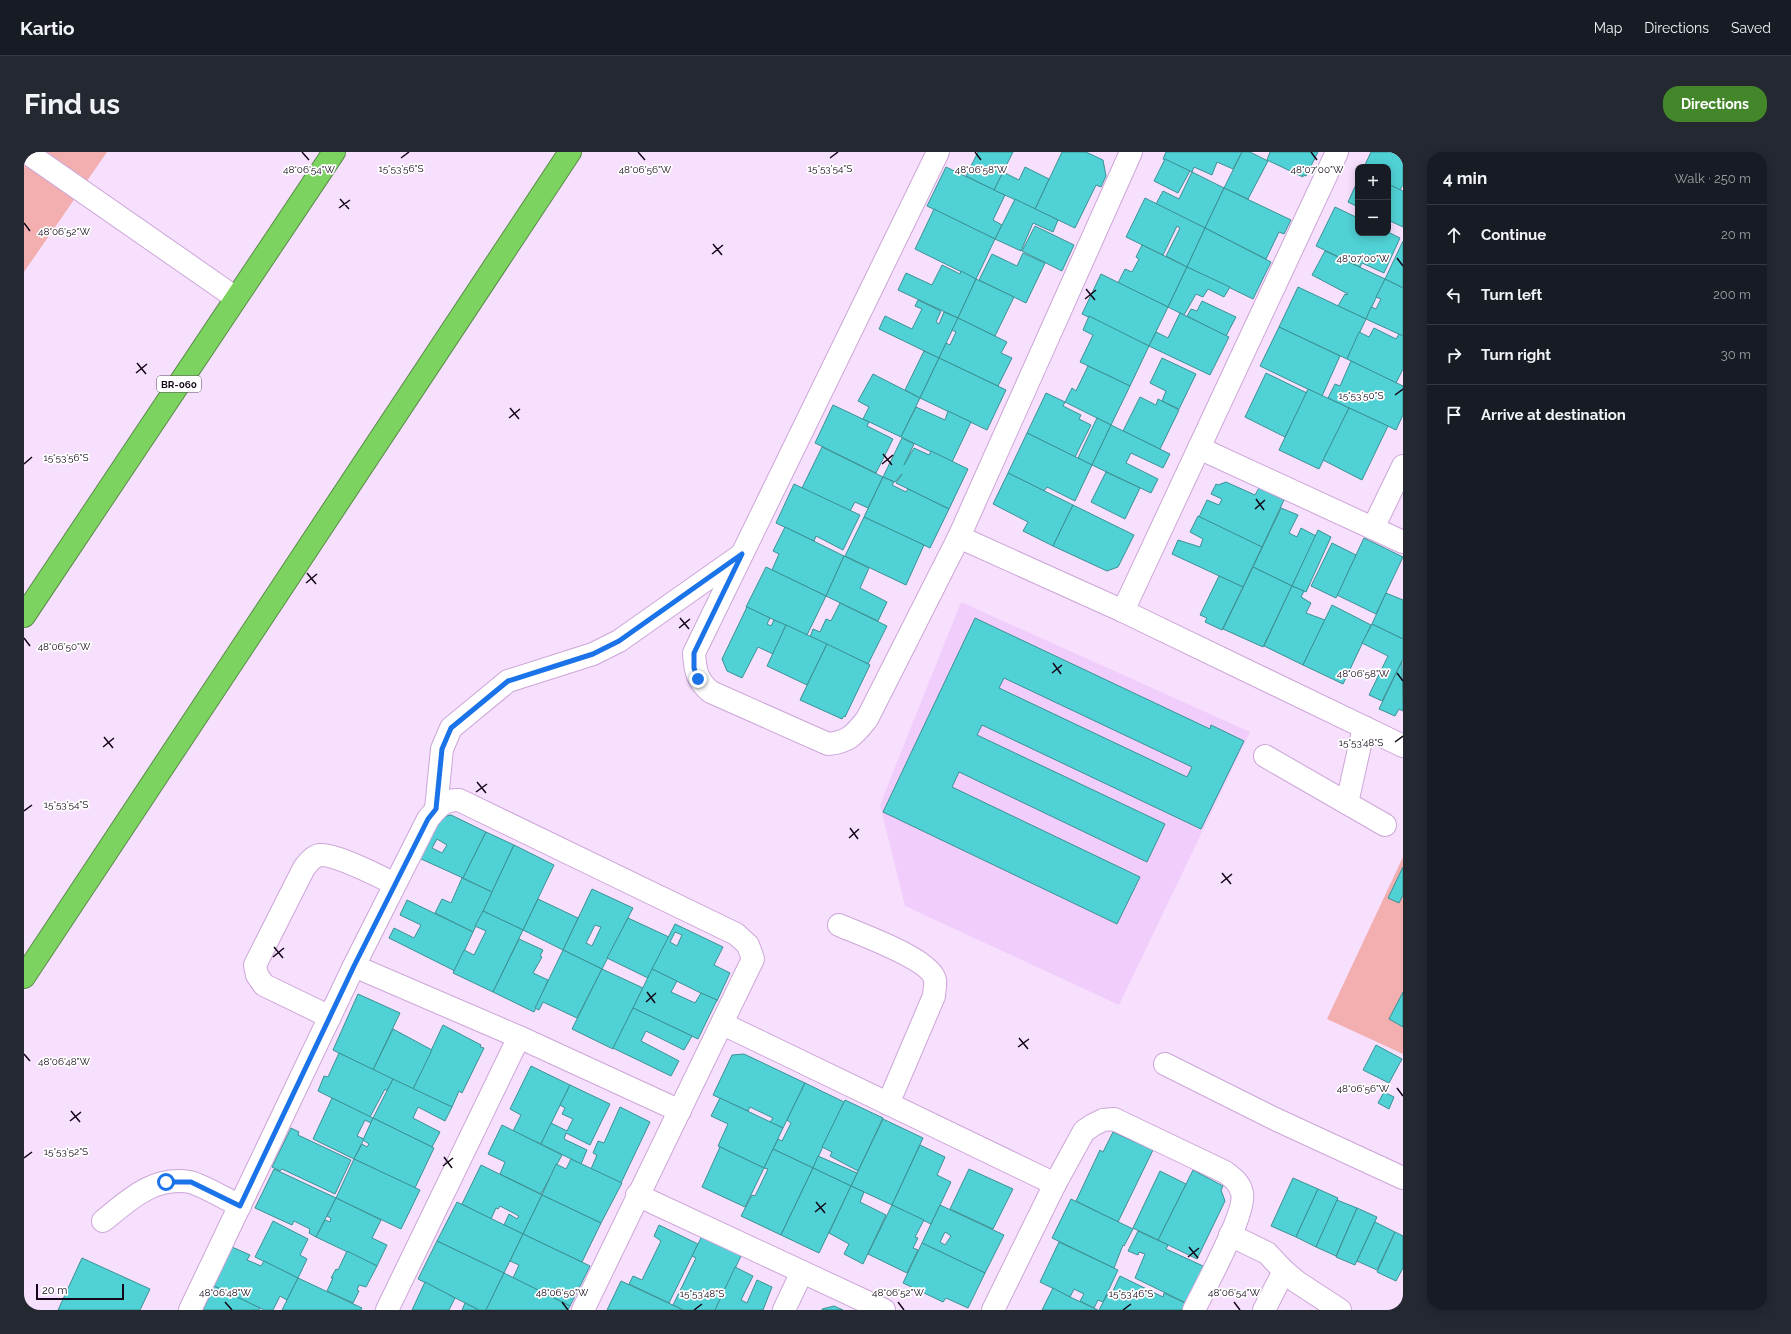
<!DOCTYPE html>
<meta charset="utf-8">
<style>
:root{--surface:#171b24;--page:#242831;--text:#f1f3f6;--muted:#9ea1a6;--line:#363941;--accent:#44872b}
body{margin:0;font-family:Raleway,sans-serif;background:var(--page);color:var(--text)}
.controls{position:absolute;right:12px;top:12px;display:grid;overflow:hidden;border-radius:8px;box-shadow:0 2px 10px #0003}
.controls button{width:36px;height:36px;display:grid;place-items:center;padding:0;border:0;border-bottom:1px solid var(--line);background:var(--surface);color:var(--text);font:20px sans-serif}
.scale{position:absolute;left:12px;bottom:10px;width:88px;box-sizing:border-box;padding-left:4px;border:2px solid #140718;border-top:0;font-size:11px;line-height:14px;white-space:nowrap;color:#140718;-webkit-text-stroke:3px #fff;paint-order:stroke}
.stop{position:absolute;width:12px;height:12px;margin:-9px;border:3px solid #1a73e8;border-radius:50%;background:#fff}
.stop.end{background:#1a73e8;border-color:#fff;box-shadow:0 1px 4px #0008}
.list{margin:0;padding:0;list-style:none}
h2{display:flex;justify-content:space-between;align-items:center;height:52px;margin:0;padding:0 16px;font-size:17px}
h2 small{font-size:13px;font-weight:400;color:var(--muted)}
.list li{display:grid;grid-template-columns:26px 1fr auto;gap:12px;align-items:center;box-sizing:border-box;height:60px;padding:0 16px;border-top:1px solid var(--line)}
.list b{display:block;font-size:15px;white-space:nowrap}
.list em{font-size:13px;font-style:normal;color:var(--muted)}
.icon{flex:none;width:22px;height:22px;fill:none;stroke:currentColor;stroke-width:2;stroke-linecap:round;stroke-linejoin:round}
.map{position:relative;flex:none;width:1379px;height:1158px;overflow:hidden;border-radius:16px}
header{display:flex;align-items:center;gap:24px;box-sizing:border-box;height:56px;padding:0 20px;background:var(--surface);border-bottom:1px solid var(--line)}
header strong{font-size:19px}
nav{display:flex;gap:22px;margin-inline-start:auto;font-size:14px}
.intro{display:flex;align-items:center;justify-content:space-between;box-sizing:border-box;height:96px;padding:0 24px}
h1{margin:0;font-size:28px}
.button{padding:10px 18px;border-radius:16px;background:var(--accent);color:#fff;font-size:14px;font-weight:700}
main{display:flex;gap:24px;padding:0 24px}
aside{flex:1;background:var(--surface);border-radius:16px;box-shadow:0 2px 10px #0003}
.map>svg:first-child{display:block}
</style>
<header>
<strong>Kartio</strong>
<nav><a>Map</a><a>Directions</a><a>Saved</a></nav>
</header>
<div class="intro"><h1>Find us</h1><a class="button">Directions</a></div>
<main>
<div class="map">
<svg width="1379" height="1158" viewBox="0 0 1379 1158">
<rect width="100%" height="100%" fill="#f7dffe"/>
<!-- built -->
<polygon fill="#f1cdfb" points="937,450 1226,580 1095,853 881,754 856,653"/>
<!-- green -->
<g fill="#f3afb0">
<polygon points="0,0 83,0 0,120"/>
<polygon points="1379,705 1379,902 1303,867"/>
</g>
<!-- building -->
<g fill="#50d1d5" stroke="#3b9194" fill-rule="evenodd">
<polygon points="954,0 989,0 970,38 942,24"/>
<polygon points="1038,0 1062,0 1079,8 1082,24 1077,35 1072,33 1051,76 1011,57"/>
<polygon points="1142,0 1218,0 1209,17 1193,10 1188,23 1170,15 1168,20 1139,7"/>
<polygon points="1218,0 1226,0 1244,9 1224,47 1200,36"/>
<polygon points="1246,0 1294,0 1282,24 1279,23 1279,25 1243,8"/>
<polygon points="1347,0 1379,0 1379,33 1376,38 1364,32 1364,15 1340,15"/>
<polygon points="1141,7 1166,19 1154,41 1130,29"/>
<polygon points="922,15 981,43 969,68 978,73 971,87 903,54"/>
<polygon points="1001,15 1025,27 1011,57 970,38 979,20 995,28"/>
<polygon points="1168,20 1200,36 1181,76 1132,52 1139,39 1155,47"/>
<polygon points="1334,28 1334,55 1324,50"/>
<polygon points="1364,32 1379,39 1379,75 1364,68"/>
<polygon points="1200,36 1267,68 1260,82 1255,80 1242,107 1181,76"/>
<polygon points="1121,46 1181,76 1163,115 1142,104 1156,76 1153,74 1139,103 1102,85"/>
<polygon points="991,47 1034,68 1029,80 1009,71 997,99 971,87"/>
<polygon points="1311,55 1334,66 1334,81 1364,80 1376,86 1360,121 1338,111 1336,115 1292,94"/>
<polygon points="910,57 971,87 952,127 891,97"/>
<polygon points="1011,74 1050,93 1038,119 998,99"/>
<polygon points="1181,76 1247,110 1229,147 1163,115"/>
<polygon points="1379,89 1379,136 1361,127"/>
<polygon points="1118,93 1163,115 1144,155 1094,131 1101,117 1108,120 1115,107 1112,105"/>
<polygon points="1301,99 1361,127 1342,167 1314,154 1321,142 1323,143 1324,142 1288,123"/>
<polygon points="999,101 1021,111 1002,151 955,128 968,102 993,114"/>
<polygon points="918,113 936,122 937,119 952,127 934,166 874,138 882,121 908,133"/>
<polygon points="1163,115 1206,135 1200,145 1184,137 1179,145 1172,142 1160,163 1144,155"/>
<polygon points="1077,122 1144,155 1125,194 1058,162"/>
<polygon points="952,127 990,145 971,184 934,166"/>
<polygon points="1361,127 1379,136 1379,184 1342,167 1347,155 1352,157 1357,147 1352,145"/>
<polygon points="1274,135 1342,167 1323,207 1255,175"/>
<polygon points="894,148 917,159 912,170 915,172 920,160 934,166 915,206 855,177 861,164 888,177 898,157 891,154"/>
<polygon points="1178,149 1212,165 1202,184 1163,164 1167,157 1173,159"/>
<polygon points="1156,161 1205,185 1186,223 1125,194 1132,180 1144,186"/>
<polygon points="1065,164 1125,194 1106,234 1056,210 1069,183 1059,178"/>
<polygon points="934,166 983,190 977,201 988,206 974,234 915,206 922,191 926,193 932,180 928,178"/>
<polygon points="1255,175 1316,204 1298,244 1236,214"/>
<polygon points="1350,176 1372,187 1375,182 1379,184 1379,217 1372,231 1323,207 1335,180 1345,185"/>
<polygon points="900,199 915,206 896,246 881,238"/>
<polygon points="915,206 982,238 963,278 896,246"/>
<polygon points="1138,206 1172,222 1155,257 1138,249 1142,239 1126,231"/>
<polygon points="1327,209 1379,234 1379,263 1372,278 1304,246 1311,232 1316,234"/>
<polygon points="1064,214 1106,234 1087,273 1041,250 1048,236 1052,239"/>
<polygon points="1242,221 1283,241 1261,285 1221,265"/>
<polygon points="849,222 896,246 877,285 839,267 845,255 834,249"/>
<polygon points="1284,237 1325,256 1295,317 1255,298"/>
<polygon points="1022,241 1041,250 1039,254 1057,263 1055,267 1067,273 1051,305 1003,281"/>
<polygon points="1116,245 1132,253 1134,247 1155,258 1136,297 1099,279"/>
<polygon points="809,253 845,270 843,274 869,287 852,321 791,291"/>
<polygon points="892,255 921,268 924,259 947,270 928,310 877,285"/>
<polygon points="1325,256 1364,274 1338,328 1299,308"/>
<polygon points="1073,266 1087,273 1068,313 1054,306"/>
<polygon points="1087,273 1146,302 1139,316 1107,301 1102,311 1134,327 1127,341 1068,313"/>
<polygon points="1003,281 1068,313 1051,349 1023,335 1020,339 984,321"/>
<polygon points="878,286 890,292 880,313 890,296 905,303 907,299 944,317 925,357 872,331 878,322 871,330 859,325"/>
<polygon points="798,295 859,325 844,356 831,350 826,359 778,336"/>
<polygon points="1082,320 1116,336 1101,367 1067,350"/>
<polygon points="984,321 1049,353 1029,394 999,379 1004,370 969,352"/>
<polygon points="859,325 870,330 868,333 882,340 884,337 925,357 906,396 840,365"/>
<polygon points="1202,330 1231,343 1235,336 1260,348 1238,395 1175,365 1183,348 1195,353 1198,347 1187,342 1192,332 1194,333"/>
<polygon points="770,332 836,363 819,398 792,384 790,389 752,371"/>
<polygon points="1049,353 1110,383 1094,415 1083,419 1029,394"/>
<polygon points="1257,356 1274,363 1265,381 1273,385 1277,376 1292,384 1268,434 1229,415"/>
<polygon points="1174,364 1238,395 1219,435 1148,402 1154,388 1176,395 1179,387 1166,380"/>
<polygon points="840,365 900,393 882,433 821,404"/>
<polygon points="761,375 820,404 802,444 748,418 755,402 749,399"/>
<polygon points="1294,378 1307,385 1282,440 1268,434"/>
<polygon points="1340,386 1379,405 1352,462 1313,443"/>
<polygon points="1308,391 1332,403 1312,446 1287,434"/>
<polygon points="820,404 845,416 836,436 863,450 854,469 802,444"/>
<polygon points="742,415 802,444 783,483 722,455"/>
<polygon points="1229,415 1268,434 1239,495 1199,477"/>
<polygon points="1195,424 1219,435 1198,478 1181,470 1183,466 1176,463"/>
<polygon points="1268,434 1280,439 1277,445 1287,451 1282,461 1301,468 1279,513 1240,494"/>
<polygon points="1362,441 1379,448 1379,487 1348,472"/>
<polygon points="816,451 863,474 844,512 786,485 789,477 796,480 802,467 807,469"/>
<polygon points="1308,453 1347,473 1319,532 1279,513"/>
<polygon points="723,455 746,466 743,472 747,474 750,468 762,473 749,502 734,495 718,526 703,519 698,507"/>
<path d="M951 466 1186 577 1187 573 1220 589 1177 677 958 573 953 583 1141 672 1123 710 935 620 928 635 1116 725 1093 772 859 660ZM980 526 1168 615 1163 625 975 536Z"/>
<polygon points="1348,472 1379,487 1379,507 1358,549 1345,543 1364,504 1338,491"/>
<polygon points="762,473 803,492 783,533 743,514"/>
<polygon points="803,492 846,513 821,565 820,564 818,567 776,548"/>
<polygon points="1378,509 1379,559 1375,557 1371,564 1355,557"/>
<path d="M427 663 462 680 439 726 395 706 414 666ZM413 687 423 693 418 701 408 696Z"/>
<polygon points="462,680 490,693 468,740 439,726"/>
<polygon points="490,693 530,713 499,778 459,759"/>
<polygon points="1379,715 1379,743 1375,751 1364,746"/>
<polygon points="438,726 468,740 449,780 411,761 418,747 427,751"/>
<path d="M568 737 609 756 578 817 539 798ZM571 773 577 775 568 794 562 791Z"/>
<polygon points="514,747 554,766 539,798 499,778"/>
<polygon points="383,748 449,780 431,819 365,786 370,776 390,786 397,773 376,763"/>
<polygon points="459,759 499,778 469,840 429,821 440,798 450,803 462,779 451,774"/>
<polygon points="604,766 645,785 624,826 583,806"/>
<path d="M651 772 699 795 690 813 706 821 693 849 628 817ZM651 780 658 783 653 794 646 790Z"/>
<polygon points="495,787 519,798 516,804 518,805 509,821 524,828 510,860 469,840"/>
<polygon points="539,798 578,817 553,866 519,850 515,858 511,856"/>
<polygon points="578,817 619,836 589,897 548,877"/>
<polygon points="628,817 653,829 647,840 671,851 677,841 693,848 674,887 609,856"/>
<polygon points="1379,840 1379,875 1365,867"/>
<polygon points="334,842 376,861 349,918 309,898"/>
<polygon points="609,856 668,884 660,898 622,879 617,889 655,909 647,924 589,896"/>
<polygon points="419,873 457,893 456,895 460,896 438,941 435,939 428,955 389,937"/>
<polygon points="369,877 408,898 389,937 349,918"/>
<polygon points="1352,893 1378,907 1365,931 1339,918"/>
<polygon points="315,901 369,927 363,939 361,937 346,965 294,939 300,924 304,925"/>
<polygon points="720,902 781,931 759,976 746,970 749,966 726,955 724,959 689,943 708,903"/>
<polygon points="507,914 546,933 517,992 489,979 497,963 486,957"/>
<polygon points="369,927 428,955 421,969 394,955 389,966 416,980 408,995 349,966"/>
<polygon points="781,931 820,950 789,1016 749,997 754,987 758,989 767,971 763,968"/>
<polygon points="546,933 586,952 566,993 542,981 540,987 563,998 557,1012 517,992 527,971 543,979 549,967 538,962 541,956 536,953"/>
<polygon points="1360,940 1370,945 1365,957 1354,951"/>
<polygon points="308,946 349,966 347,971 341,968 333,984 340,987 330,1007 289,987"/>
<polygon points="696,946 759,976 740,1016 694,994 704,972 687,964"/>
<polygon points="821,948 859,966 834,1019 806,1004 808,1000 798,995"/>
<polygon points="596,955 626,970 597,1031 567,1017 573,1003 569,1001 574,989 580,991"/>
<polygon points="349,966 410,996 391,1036 330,1007 338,992 343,995 345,992 339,988"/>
<polygon points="859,967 899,986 868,1053 827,1034"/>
<polygon points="478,973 538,1003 517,1042 476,1022 481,1010 464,1002"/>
<polygon points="267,976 275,980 274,983 327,1008 311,1042 258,1017 256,1019 248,1015"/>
<polygon points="1089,980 1129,998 1094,1070 1052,1049 1076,998 1079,1000"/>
<polygon points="896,993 921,1005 913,1023 927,1030 907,1072 868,1053"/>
<polygon points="696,995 740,1016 721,1055 678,1035"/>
<polygon points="749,997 789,1016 757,1083 717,1064 728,1043 731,1044 744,1017 740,1016"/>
<polygon points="794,1004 833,1021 827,1034 789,1016"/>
<polygon points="330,1007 396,1038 377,1077 312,1046"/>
<polygon points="547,1007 598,1031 577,1071 518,1043 532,1012 542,1017"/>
<polygon points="457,1013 518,1043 499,1082 480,1073 485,1062 493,1067 495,1064 476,1054 474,1057 472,1056 467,1067 438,1052"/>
<polygon points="789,1016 827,1034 795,1101 757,1083"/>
<polygon points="250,1017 312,1046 292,1085 285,1081 286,1077 270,1069 268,1073 231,1056"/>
<polygon points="945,1017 989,1037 969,1077 926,1057"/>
<polygon points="1169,1018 1199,1034 1197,1038 1201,1049 1173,1107 1134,1088"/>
<polygon points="1136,1019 1162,1032 1134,1088 1109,1076"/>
<polygon points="1269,1026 1294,1037 1272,1085 1247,1074"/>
<polygon points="827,1034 840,1040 836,1050 862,1063 839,1112 820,1102 825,1092 805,1081"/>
<polygon points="1294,1037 1314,1046 1292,1095 1272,1085"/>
<polygon points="518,1043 577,1071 558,1110 499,1082"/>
<polygon points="312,1046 357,1068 348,1086 363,1093 353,1114 292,1085 301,1068 306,1070 307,1066 303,1064"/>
<polygon points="1047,1047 1109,1077 1100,1094 1099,1093 1090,1116 1028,1086"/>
<polygon points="1313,1048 1333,1056 1312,1104 1292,1095"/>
<polygon points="433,1050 499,1082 480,1121 413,1089"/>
<polygon points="868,1053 900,1068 891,1085 894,1086 889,1096 894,1098 883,1121 844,1102"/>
<path d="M916 1053 980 1083 961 1121 898 1091ZM921 1080 927 1084 921 1093 916 1090Z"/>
<polygon points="1333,1056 1353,1065 1331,1113 1312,1105"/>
<polygon points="249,1069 284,1087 276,1103 283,1107 274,1126 231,1105"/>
<polygon points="1351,1070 1371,1080 1353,1118 1333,1109"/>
<polygon points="635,1073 674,1092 645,1151 605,1132 609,1124 618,1128 637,1089 630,1084"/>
<polygon points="1114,1079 1144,1093 1142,1097 1179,1114 1178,1117 1180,1118 1162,1151 1111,1126 1121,1102 1115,1100 1114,1103 1104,1099"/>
<polygon points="1371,1080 1379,1084 1379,1116 1372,1129 1353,1120"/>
<polygon points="499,1082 566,1114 546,1154 489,1126 495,1113 486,1109"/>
<polygon points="678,1084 717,1104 691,1158 659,1158 649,1153 672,1106 668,1104"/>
<polygon points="413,1089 480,1121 462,1158 455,1158 394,1127"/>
<polygon points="1035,1090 1094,1118 1079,1150 1074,1148 1070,1156 1056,1149 1060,1142 1050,1137 1046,1145 1016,1130"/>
<polygon points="898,1091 961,1121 944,1156 922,1146 919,1150 879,1131"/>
<polygon points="208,1095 226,1103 223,1108 237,1114 240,1109 274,1126 263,1148 256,1144 249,1158 240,1158 190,1134"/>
<polygon points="323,1099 353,1114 342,1135 335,1133 333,1138 335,1139 329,1151 303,1139 309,1126 307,1126 312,1117 314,1118"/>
<polygon points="58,1106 126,1137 116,1158 34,1158"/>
<polygon points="711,1115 729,1124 717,1148 723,1151 733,1128 748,1135 739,1158 691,1158"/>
<polygon points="480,1121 546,1154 544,1158 462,1158"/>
<polygon points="1096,1124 1139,1145 1140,1141 1161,1151 1158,1158 1075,1158 1083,1143 1086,1145"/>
<polygon points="274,1126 338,1156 337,1158 258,1158"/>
<polygon points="597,1129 653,1155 659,1158 583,1158"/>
<polygon points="401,1130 431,1146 425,1158 388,1158"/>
<polygon points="190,1134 236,1156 235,1158 179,1158"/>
<polygon points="1029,1136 1046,1145 1074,1158 1018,1158"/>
<polygon points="441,1151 455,1158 438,1158"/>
<polygon points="810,1154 819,1158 798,1158 798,1157"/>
</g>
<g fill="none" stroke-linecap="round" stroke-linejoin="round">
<!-- minor casing -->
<g stroke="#cca6d8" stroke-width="24">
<g id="minor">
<polyline points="2,0 212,146"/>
<path d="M914 0 670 501C671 518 673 529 687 540L804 592C825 590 830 583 843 567L935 385 1107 0"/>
<polyline points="1175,296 1379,390"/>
<polyline points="1349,376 1379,314"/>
<polyline points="935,385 1099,459 1379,594"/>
<polyline points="1099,459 1313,0"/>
<polyline points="1241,604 1361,673"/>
<polyline points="1323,651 1340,575"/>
<polyline points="412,657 418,597 427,576 484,529 569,502 595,489 717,403"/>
<path d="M815 773C835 782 907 807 911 828 912 833 910 839 910 844L864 952"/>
<polyline points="330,814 495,885 656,959"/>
<path d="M306 865 240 833 233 823 231 813 280 716C284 711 289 704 296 703 313 702 354 724 371 732"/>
<polyline points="699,872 1031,1032"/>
<polyline points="1141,912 1251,967 1379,1026"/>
<polyline points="613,1043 860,1158"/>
<path d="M79 1069C105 1048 129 1024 166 1030 176 1032 204 1048 216 1054"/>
<polyline points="1206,1083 1243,1101 1260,1119 1273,1130 1316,1158"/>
<path d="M166 1158 330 814 404 667C413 656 420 647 435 648L712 782 724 793 729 807 559 1158"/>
<polyline points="363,1158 495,885"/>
<polyline points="760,1158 778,1120"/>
<path d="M969 1158 1031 1032 1060 979 1069 973 1079 968 1090 967 1201 1020C1209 1026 1216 1031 1218 1041 1223 1060 1180 1137 1170 1158"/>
<polyline points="1240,1158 1260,1119"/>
</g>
</g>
<!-- highway casing -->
<g stroke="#588c47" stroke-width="24">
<g id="highway">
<polyline points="0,464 310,0"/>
<polyline points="0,825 546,0"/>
</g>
</g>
<!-- minor -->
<use href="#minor" stroke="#fff" stroke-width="22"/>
<!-- highway -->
<use href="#highway" stroke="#7dd360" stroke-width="22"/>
</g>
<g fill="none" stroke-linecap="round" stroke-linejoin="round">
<!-- route -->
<polyline stroke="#1a73e8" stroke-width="5" points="142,1030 167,1030 216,1054 330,814 404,667 412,657 418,597 427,576 484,529 569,502 595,489 718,402 670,501 670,516 674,527"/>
</g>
<!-- ticks -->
<path fill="none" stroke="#140718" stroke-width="1.5" d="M278 0 285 8M614 0 621 8M951 0 957 8M1287 0 1293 8M377 6 385 0M806 6 814 0M316 47 325 57M315 56 326 48M0 71 6 79M689 92 698 103M688 102 699 93M1373 106 1379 114M1062 137 1071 148M1061 147 1072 138M113 211 122 222M112 221 123 212M1371 243 1379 237M486 256 495 267M485 266 496 257M859 302 868 313M0 312 8 305M858 312 869 303M1232 347 1240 358M1231 357 1241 348M283 421 292 432M282 431 293 422M656 466 665 477M655 476 666 467M0 486 6 494M1029 511 1037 522M1028 521 1038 513M1373 521 1379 529M80 585 89 596M1371 590 1379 584M79 595 90 586M453 630 462 641M452 640 463 632M0 659 8 653M826 676 834 687M825 686 835 677M1198 721 1207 732M1197 731 1208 722M250 795 259 806M249 805 260 796M623 840 631 851M622 850 632 841M995 886 1004 897M994 895 1005 887M0 902 6 909M1373 936 1379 944M47 959 56 970M46 969 57 960M420 1005 428 1016M0 1006 8 1000M419 1014 429 1006M792 1050 801 1061M791 1060 802 1051M1165 1095 1174 1106M1164 1105 1175 1096M201 1150 208 1158M538 1150 544 1158M874 1150 880 1158M1210 1150 1216 1158M670 1158 678 1152M1099 1158 1107 1152"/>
<g text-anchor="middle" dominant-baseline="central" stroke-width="3.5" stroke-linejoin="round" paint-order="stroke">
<!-- shield labels -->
<rect fill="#fff" stroke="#5a515d" stroke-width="1" x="133" y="224" width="44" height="16" rx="3"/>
<g font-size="10" font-weight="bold" fill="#140718">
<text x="155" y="232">BR-060</text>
</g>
</g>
<g font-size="10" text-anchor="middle" fill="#140718" stroke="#fff" stroke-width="3.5" stroke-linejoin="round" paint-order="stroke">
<text x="377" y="20">15°53'56"S</text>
<text x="806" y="20">15°53'54"S</text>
<text x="285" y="21">48°06'54"W</text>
<text x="621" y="21">48°06'56"W</text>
<text x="1293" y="21">48°07'00"W</text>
<text x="957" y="21">48°06'58"W</text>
<text x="40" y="83">48°06'52"W</text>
<text x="1339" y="110">48°07'00"W</text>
<text x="1337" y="247">15°53'50"S</text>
<text x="42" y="309">15°53'56"S</text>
<text x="40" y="498">48°06'50"W</text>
<text x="1339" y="525">48°06'58"W</text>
<text x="1337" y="594">15°53'48"S</text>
<text x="42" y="656">15°53'54"S</text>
<text x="40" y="913">48°06'48"W</text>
<text x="1339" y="940">48°06'56"W</text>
<text x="42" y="1003">15°53'52"S</text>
<text x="201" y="1144">48°06'48"W</text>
<text x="538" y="1144">48°06'50"W</text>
<text x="874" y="1144">48°06'52"W</text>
<text x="1210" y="1144">48°06'54"W</text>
<text x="678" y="1145">15°53'48"S</text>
<text x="1107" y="1145">15°53'46"S</text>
</g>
</svg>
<div class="controls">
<button>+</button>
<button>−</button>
</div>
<div class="scale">20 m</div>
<div class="stop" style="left:142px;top:1030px"></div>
<div class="stop end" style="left:674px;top:527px"></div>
</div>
<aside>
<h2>4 min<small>Walk · 250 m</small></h2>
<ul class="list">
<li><svg class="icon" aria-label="ahead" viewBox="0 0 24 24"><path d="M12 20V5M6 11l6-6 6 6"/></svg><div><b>Continue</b></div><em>20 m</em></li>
<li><svg class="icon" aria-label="left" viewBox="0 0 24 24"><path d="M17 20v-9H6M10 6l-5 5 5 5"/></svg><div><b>Turn left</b></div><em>200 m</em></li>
<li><svg class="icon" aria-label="right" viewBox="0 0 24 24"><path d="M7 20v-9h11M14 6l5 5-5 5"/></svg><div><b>Turn right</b></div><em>30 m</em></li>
<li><svg class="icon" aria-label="arrive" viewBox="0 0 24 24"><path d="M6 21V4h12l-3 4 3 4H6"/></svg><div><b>Arrive at destination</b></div></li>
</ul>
</aside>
</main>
